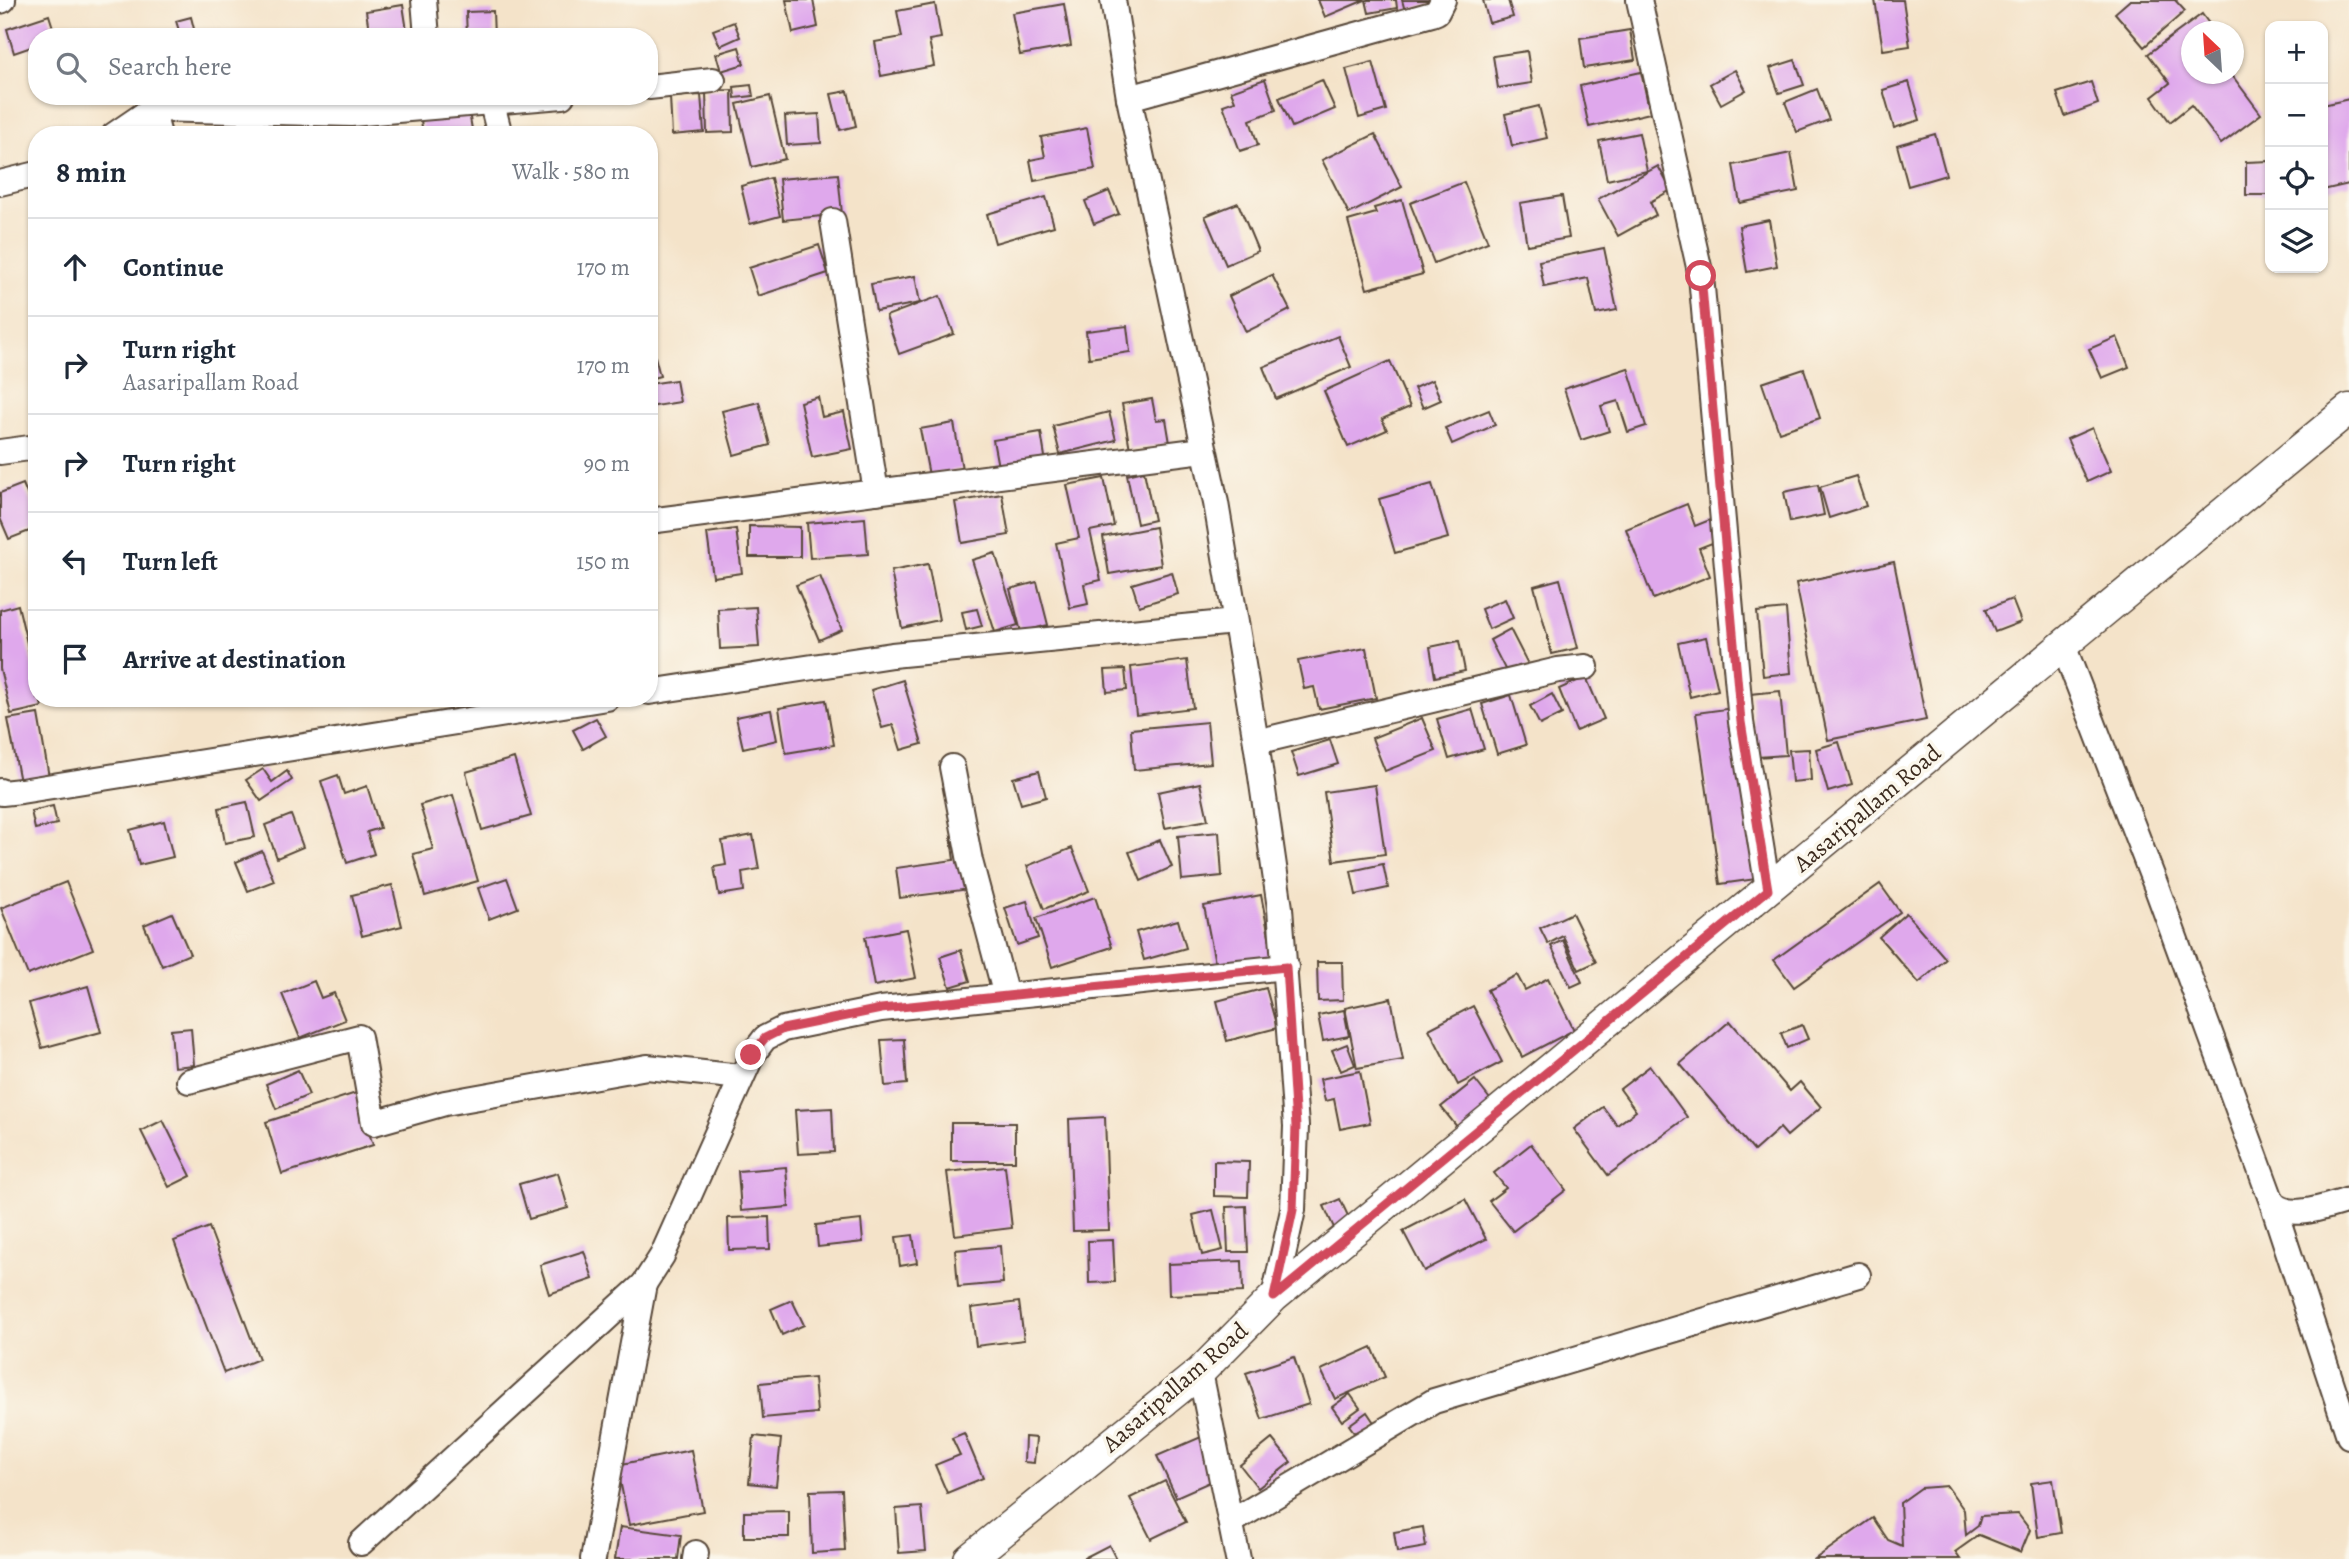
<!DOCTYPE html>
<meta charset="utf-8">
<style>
:root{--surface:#fff;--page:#f6f6f7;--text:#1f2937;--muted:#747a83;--line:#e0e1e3}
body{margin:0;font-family:Alegreya,serif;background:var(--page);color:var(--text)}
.controls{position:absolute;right:21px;top:21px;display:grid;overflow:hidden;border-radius:14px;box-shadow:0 2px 5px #0004}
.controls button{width:63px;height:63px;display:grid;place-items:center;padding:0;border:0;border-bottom:2px solid var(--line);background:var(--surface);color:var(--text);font:35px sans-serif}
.compass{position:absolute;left:2181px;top:21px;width:63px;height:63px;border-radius:50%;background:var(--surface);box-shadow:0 2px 5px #0004;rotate:335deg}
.stop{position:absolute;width:21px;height:21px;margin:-16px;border:5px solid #d1495b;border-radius:50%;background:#fff}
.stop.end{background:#d1495b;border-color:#fff;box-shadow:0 2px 7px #0008}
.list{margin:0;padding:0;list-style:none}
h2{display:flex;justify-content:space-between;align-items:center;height:91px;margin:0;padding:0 28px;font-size:30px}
h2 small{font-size:23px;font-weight:400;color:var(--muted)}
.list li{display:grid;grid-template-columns:46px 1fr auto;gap:21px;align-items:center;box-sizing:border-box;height:98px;padding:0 28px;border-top:2px solid var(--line)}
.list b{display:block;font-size:26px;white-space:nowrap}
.list p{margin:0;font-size:23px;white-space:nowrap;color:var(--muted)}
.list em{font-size:23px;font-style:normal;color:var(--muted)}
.icon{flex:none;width:38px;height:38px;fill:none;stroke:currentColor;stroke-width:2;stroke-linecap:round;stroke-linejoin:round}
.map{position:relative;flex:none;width:2349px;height:1559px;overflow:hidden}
.search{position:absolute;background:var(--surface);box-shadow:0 2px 5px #0004;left:28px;top:28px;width:630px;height:77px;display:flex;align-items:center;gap:18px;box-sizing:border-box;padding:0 24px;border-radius:28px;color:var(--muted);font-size:26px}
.panel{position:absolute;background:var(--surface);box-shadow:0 2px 5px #0004;left:28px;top:126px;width:630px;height:581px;border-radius:28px}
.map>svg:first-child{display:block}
</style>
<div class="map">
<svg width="2349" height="1559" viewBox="0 0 2349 1559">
<rect width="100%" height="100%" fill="#fbf7ec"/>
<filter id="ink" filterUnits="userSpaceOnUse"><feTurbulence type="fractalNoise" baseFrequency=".0143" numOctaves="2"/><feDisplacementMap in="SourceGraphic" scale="14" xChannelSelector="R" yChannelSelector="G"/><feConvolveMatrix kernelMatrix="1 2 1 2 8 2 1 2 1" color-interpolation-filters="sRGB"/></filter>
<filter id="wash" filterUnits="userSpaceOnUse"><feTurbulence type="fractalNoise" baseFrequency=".00686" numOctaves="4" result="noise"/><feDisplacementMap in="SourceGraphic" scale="28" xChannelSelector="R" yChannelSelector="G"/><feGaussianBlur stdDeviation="1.57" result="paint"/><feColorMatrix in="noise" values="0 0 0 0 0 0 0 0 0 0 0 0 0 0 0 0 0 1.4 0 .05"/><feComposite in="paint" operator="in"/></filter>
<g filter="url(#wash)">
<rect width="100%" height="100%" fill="#f4e3c9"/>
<g id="blocks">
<!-- building -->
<g fill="#dfa8ec">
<polygon points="786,0 813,0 818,27 793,33"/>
<polygon points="1318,0 1365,0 1325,17"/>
<polygon points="1366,0 1396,0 1397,8 1369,13"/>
<polygon points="1402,0 1432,0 1433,2 1405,11"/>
<polygon points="1483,0 1508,0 1513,17 1489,23"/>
<polygon points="1875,0 1903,0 1910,46 1883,50"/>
<polygon points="2130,0 2175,0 2185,11 2144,47 2115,13"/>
<polygon points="935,4 941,38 929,40 934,66 881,76 875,42 902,37 897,11"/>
<polygon points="1064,4 1071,46 1020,55 1012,13"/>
<polygon points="403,5 408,37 370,37 366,11"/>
<polygon points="493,11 494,37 467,37 466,12"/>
<polygon points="2202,14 2215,32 2192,32 2192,74 2231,74 2261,114 2221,144 2191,105 2170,122 2152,97 2170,83 2148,54"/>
<polygon points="49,15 56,37 37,37 37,45 14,53 7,29"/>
<polygon points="191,17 196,37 181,37 176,21"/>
<polygon points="734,22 740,37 720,46 713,30"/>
<polygon points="1630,30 1635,60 1584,68 1580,38"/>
<polygon points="739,47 744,64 721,71 716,54"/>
<polygon points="1527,51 1532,83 1498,88 1493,56"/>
<polygon points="1795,60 1804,85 1779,93 1770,68"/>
<polygon points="1373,62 1386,110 1359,118 1346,69"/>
<polygon points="1735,70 1746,90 1721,104 1710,84"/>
<polygon points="1641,72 1650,113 1589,127 1580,86"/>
<polygon points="1265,79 1276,110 1250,120 1258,145 1240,151 1223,105 1235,101 1231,91"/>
<polygon points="1322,80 1335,109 1292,127 1279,98"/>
<polygon points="1909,82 1920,120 1894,128 1883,90"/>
<polygon points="2091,82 2098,104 2065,116 2057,93"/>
<polygon points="751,85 753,96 735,98 734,87"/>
<polygon points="1817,89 1829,120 1797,132 1785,102"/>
<polygon points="732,90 733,132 707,133 706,91"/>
<polygon points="848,91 856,126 840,130 831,94"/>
<polygon points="701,95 704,132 672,135 670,97"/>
<polygon points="770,96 785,159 752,167 737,104"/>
<polygon points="2349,99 2349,184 2323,190 2323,105"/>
<polygon points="1539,106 1547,138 1512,146 1505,114"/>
<polygon points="469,112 473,135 423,135 421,120"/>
<polygon points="819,114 821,143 787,145 785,116"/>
<polygon points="274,117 279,135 255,135 252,124"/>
<polygon points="1087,128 1095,169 1034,181 1030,160 1045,157 1041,137"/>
<polygon points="1639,133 1647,171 1607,180 1599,141"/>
<polygon points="1375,134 1402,187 1349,214 1322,160"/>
<polygon points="1935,134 1946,175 1908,186 1897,145"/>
<polygon points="1791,153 1798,191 1740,203 1733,165"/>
<polygon points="2270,161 2270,195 2246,195 2246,162"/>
<polygon points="1658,166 1671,190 1650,202 1656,215 1618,236 1598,199"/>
<polygon points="838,174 842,214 783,220 779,179"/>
<polygon points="771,178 780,216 750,224 741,186"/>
<polygon points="1464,182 1488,242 1434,263 1410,203"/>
<polygon points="1109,191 1119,214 1094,224 1085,201"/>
<polygon points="1562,196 1569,238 1527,245 1520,203"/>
<polygon points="1046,197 1054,226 995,243 987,214"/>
<polygon points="1402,200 1423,274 1367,289 1348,221 1376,213 1374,208"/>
<polygon points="1238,203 1258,251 1226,265 1205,216"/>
<polygon points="1769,220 1777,266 1747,272 1739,226"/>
<polygon points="819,245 828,273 758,296 749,268"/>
<polygon points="1604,248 1617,310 1596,314 1588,278 1544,287 1539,261"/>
<polygon points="1272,275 1290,310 1246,332 1229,296"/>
<polygon points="915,276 920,303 876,311 871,284"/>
<polygon points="940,296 954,334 899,354 886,316"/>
<polygon points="1127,326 1130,352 1089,358 1086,331"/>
<polygon points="1338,336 1351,367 1276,399 1263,367"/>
<polygon points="2117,337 2129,367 2102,378 2089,349"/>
<polygon points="652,345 660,376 649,379 649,346"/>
<polygon points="1390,361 1410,407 1382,419 1387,430 1348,447 1324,391"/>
<polygon points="1628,368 1646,426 1628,432 1618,401 1601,406 1609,431 1581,440 1564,389"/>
<polygon points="1804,369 1820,418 1779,432 1762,383"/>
<polygon points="676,380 680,402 649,407 649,384"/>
<polygon points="1432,380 1441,400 1423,408 1414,388"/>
<polygon points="818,397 822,417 844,412 852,449 812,457 800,402"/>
<polygon points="1152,399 1156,420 1166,419 1170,443 1130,449 1122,404"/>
<polygon points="759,402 770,445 734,455 722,411"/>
<polygon points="1489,410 1495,425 1452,444 1445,428"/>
<polygon points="1109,412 1116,440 1060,454 1053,426"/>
<polygon points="954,423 962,469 929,475 920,429"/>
<polygon points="2092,428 2111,471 2087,482 2067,439"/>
<polygon points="1041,432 1046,463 999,472 993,440"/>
<polygon points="1144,471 1154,520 1137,524 1127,475"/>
<polygon points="1856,476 1866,506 1829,518 1820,487"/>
<polygon points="1104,478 1114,526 1090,531 1101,580 1084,584 1088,604 1070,608 1056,543 1079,538 1067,485"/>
<polygon points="23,484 37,517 37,528 9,539 0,518 0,493"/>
<polygon points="1432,484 1448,538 1395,553 1379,499"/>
<polygon points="1818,485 1824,515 1790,522 1784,492"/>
<polygon points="1002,494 1009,535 962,543 955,502"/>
<polygon points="1687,504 1695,526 1712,519 1720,540 1699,548 1710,576 1653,599 1626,529"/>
<polygon points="865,518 868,554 810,558 807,523"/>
<polygon points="749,526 800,527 800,557 749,557"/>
<polygon points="1155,527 1161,565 1109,574 1103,537"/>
<polygon points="736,529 742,573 713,577 707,533"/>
<polygon points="995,553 1018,625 995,632 972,560"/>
<polygon points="1894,562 1926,720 1828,740 1796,583"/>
<polygon points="928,564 939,620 902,628 891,571"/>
<polygon points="1172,572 1178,594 1139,606 1132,584"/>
<polygon points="820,576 842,630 819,640 796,585"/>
<polygon points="1560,579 1578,648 1552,654 1534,586"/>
<polygon points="1037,582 1048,625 1021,632 1010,589"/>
<polygon points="1505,599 1513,618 1489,629 1481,609"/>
<polygon points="2012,599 2021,622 1995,632 1986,609"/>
<polygon points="18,605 37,685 37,698 40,698 42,707 11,714 0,669 0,610"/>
<polygon points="756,607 759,647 720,649 718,609"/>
<polygon points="977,609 982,626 966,630 962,612"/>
<polygon points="1786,609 1791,673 1763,676 1757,612"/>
<polygon points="1510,629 1529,666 1509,677 1490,640"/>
<polygon points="1706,637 1718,690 1690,697 1678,643"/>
<polygon points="1459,641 1465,671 1435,677 1430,647"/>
<polygon points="1366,648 1376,698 1319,709 1314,687 1304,689 1298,661"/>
<polygon points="1187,660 1193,708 1136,715 1131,667"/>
<polygon points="1125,669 1127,690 1107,692 1105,670"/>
<polygon points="1586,677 1604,719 1576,731 1559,689"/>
<polygon points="903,680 922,744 901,750 893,725 882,728 871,690"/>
<polygon points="1780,691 1786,755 1757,757 1751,694"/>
<polygon points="1552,694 1562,714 1540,725 1530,706"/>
<polygon points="1511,695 1526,745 1497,754 1482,704"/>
<polygon points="826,700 834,745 786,753 779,708"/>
<polygon points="1733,708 1756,879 1720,884 1696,713"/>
<polygon points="1472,709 1484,749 1449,759 1437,719"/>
<polygon points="771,710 777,740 743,748 736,717"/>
<polygon points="38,714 49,777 20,782 8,719"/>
<polygon points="596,718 606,736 583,749 573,730"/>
<polygon points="1422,718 1436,751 1385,771 1372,738"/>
<polygon points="1207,722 1211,763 1134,770 1131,729"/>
<polygon points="1330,740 1338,764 1299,776 1291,752"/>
<polygon points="1839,742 1852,785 1828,792 1816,749"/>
<polygon points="1809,749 1811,780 1792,782 1789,750"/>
<polygon points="514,758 531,816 482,830 466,772"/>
<polygon points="263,769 272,782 287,771 292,780 261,801 246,780"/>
<polygon points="1039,771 1046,797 1021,804 1013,778"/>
<polygon points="338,775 344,794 367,786 380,828 367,832 374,854 347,863 321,781"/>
<polygon points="1200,783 1208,820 1165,828 1158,792"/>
<polygon points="1375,785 1385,854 1334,861 1324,792"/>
<polygon points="453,795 478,881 425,896 413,854 433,849 420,805"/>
<polygon points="247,802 255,837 225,843 219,808"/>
<polygon points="53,806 57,824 35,829 31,811"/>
<polygon points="291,815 303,847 277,858 265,825"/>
<polygon points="164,821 173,857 139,865 130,830"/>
<polygon points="1219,832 1222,876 1182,880 1178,836"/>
<polygon points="753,835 759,869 742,872 744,891 719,895 714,867 726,865 722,841"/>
<polygon points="972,835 978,888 900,898 896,868 954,860 951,838"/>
<polygon points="1160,840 1172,867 1141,881 1129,852"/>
<polygon points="1072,848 1089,891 1044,909 1027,866"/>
<polygon points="262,851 274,881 248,891 236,862"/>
<polygon points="1383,864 1388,888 1356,895 1351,871"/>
<polygon points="507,878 518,908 489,919 478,888"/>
<polygon points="66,882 93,949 28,975 1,908"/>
<polygon points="1880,884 1900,912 1794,987 1774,960"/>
<polygon points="392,885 402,926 362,936 352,895"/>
<polygon points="1261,895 1273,957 1216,968 1204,906"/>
<polygon points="1095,897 1112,947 1052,967 1036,918"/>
<polygon points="1027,901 1038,938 1017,945 1005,908"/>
<polygon points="172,913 190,954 162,966 144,925"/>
<polygon points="1572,913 1596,962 1579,970 1563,936 1548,944 1540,928"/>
<polygon points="1906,913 1946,959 1919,983 1879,937"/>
<polygon points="1178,920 1186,948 1144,960 1136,932"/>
<polygon points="906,929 916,978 874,986 865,937"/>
<polygon points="1563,940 1582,982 1571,987 1551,946"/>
<polygon points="961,950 970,981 950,987 940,957"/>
<polygon points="1317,962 1342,962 1343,1000 1318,1001"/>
<polygon points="1517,975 1525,990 1548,978 1574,1030 1522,1057 1487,990"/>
<polygon points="314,981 321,998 334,993 345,1020 300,1038 282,994"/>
<polygon points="88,986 101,1032 42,1048 29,1003"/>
<polygon points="1266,988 1277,1028 1227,1041 1217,1001"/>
<polygon points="1391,998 1403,1060 1357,1068 1345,1008"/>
<polygon points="1473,1006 1502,1062 1458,1085 1429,1029"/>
<polygon points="1344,1010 1349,1036 1323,1041 1318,1015"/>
<polygon points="1730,1021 1790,1091 1800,1082 1821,1107 1787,1136 1780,1128 1754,1151 1680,1064"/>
<polygon points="1802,1025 1808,1039 1787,1048 1781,1033"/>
<polygon points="191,1028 194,1065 174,1067 171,1030"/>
<polygon points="904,1039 907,1084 885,1086 881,1040"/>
<polygon points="1347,1044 1355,1065 1341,1071 1332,1050"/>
<polygon points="1650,1066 1687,1117 1608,1175 1574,1129 1603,1107 1617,1125 1636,1111 1620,1089"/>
<polygon points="298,1070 309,1095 276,1109 266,1084"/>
<polygon points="1360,1071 1370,1123 1340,1129 1334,1099 1325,1101 1320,1079"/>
<polygon points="1475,1080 1500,1112 1466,1138 1441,1107"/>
<polygon points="356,1093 373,1145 282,1174 266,1122"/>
<polygon points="832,1108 834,1152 798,1154 795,1110"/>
<polygon points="1105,1117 1109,1230 1073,1231 1069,1119"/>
<polygon points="163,1120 191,1176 169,1187 141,1131"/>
<rect x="951" y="1123" width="64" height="38"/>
<polygon points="1531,1144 1566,1190 1513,1231 1489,1201 1506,1188 1494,1173"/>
<polygon points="1214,1161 1249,1162 1248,1197 1214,1196"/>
<polygon points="1005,1166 1012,1228 955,1235 947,1172"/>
<polygon points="786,1167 789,1207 741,1211 738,1171"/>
<polygon points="558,1173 568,1208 529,1219 519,1184"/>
<polygon points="1340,1199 1350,1220 1334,1228 1324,1206"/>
<polygon points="1465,1199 1486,1239 1424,1271 1403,1231"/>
<polygon points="1246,1206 1248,1252 1228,1252 1226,1207"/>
<polygon points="1213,1210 1223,1250 1202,1255 1193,1215"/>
<polygon points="769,1217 770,1249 729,1250 728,1218"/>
<polygon points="861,1220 863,1242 818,1247 816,1225"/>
<polygon points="209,1227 259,1359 224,1373 174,1241"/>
<polygon points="913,1235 917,1263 900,1266 896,1237"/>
<polygon points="1113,1240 1115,1282 1089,1283 1088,1241"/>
<polygon points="1000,1246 1003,1283 958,1287 955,1250"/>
<polygon points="584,1251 593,1279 549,1294 540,1265"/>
<polygon points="1242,1261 1243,1292 1169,1295 1168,1264"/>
<polygon points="792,1300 804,1325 782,1335 771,1309"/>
<polygon points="1019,1302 1024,1340 976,1346 971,1308"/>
<polygon points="1372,1347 1385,1377 1335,1399 1321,1370"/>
<polygon points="1294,1357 1309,1404 1262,1419 1246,1373"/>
<polygon points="814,1378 817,1413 763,1418 760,1383"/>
<polygon points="1350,1394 1360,1408 1342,1421 1332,1407"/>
<polygon points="1367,1412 1377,1427 1360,1440 1349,1425"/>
<polygon points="964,1433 983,1478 947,1493 935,1465 960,1455 952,1438"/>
<polygon points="754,1436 781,1439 776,1486 749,1483"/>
<polygon points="1025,1437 1036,1438 1034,1463 1024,1462"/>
<polygon points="1201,1437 1219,1478 1176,1497 1157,1456"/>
<polygon points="1272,1439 1291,1462 1258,1488 1240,1465"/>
<polygon points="691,1450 703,1511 629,1525 617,1465"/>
<polygon points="2053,1480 2061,1533 2038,1537 2031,1483"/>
<polygon points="1165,1481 1186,1522 1151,1539 1130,1498"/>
<polygon points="1947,1486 1964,1510 1966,1535 1978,1526 1981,1516 2018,1514 2030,1530 2021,1552 1979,1535 1955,1552 1960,1559 1815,1559 1873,1518 1888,1540 1902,1546 1900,1503 1921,1488"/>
<polygon points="842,1490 845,1551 812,1553 810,1491"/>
<polygon points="922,1507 926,1551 899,1553 896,1509"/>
<polygon points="789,1511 789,1537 744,1537 744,1512"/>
<polygon points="620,1527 681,1535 678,1559 615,1559"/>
<polygon points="1423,1527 1426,1547 1397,1552 1394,1532"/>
<polygon points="1109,1545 1116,1559 1082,1559"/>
</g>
</g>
</g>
<g filter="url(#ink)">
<use href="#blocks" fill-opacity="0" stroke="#574638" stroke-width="2"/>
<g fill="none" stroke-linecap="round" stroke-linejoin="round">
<!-- minor casing -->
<g stroke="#574638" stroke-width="28">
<g id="minor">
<polyline points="424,0 427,37"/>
<polyline points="1113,0 1129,98 1216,503 1256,742 1280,908 1296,1126 1293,1210 1274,1297"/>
<polyline points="1639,0 1701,276 1741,722 1768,889"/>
<polyline points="0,1 3,0"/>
<polyline points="649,87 713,80"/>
<polyline points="1129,98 1432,14 1437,12 1443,0"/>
<polyline points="492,104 500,135"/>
<polyline points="152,109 159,135"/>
<polyline points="114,135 152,109 351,114 562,96"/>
<polyline points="0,183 37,174"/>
<polyline points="833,221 876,492"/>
<polyline points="0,452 37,447"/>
<polyline points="649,521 1203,450"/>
<path d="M2063 645 2156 886 2272 1202C2289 1222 2327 1206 2349 1200"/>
<polyline points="649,692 892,655 1235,622"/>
<polyline points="1256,742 1558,670 1586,667"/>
<polyline points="952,767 970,861 1006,996"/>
<polyline points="0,791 2,793 21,791 607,698"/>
<polyline points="189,1081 359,1037 374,1123 445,1103 647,1067 741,1077"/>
<polyline points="2272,1202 2349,1436"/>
<polyline points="1200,1372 1238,1559"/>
<polyline points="1231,1522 1434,1401 1858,1275"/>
<polyline points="361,1543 644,1284 662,1256 752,1055 765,1038 783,1029 881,1009 1286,967"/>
<polyline points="593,1559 644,1284"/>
<polyline points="695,1559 696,1553"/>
</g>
</g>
<!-- major casing -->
<g stroke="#574638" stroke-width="33">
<polyline id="major" points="969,1559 1200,1372 1274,1297 2349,409"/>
</g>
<!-- minor -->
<use href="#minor" stroke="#fff" stroke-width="24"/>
<!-- major -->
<use href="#major" stroke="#fff" stroke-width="30"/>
</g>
</g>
<g fill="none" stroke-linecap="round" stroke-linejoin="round" filter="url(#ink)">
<!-- route -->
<polyline stroke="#d1495b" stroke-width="9" points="751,1055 765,1038 783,1029 881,1009 1286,967 1296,1126 1293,1210 1274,1297 1768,890 1741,722 1701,276"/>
</g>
<g text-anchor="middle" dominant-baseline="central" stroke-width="7" stroke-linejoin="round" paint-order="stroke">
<!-- street labels -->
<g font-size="24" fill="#3b2a1e" stroke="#fbf7ec">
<text transform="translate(1867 808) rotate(-40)">Aasaripallam Road</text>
<text transform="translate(1175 1387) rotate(-41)">Aasaripallam Road</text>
</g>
</g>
</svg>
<div class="controls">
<button>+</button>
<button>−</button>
<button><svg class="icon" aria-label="locate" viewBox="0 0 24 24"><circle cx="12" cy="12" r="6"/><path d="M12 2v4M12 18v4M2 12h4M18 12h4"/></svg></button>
<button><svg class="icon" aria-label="layers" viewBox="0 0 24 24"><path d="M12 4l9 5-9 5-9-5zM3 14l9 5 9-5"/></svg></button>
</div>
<svg class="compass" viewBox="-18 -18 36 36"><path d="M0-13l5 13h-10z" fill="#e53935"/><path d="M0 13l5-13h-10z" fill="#747a83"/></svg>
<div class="stop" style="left:1701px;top:276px"></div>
<div class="stop end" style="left:751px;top:1055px"></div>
<div class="search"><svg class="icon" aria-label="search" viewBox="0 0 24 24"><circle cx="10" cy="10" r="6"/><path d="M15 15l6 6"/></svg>Search here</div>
<section class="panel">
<h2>8 min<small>Walk · 580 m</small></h2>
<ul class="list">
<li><svg class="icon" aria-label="ahead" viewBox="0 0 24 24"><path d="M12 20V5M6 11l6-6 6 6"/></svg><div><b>Continue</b></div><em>170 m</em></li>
<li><svg class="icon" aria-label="right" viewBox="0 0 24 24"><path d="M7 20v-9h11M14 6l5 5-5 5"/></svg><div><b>Turn right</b><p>Aasaripallam Road</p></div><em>170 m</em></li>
<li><svg class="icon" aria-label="right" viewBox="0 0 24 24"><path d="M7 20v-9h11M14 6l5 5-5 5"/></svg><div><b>Turn right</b></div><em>90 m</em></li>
<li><svg class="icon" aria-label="left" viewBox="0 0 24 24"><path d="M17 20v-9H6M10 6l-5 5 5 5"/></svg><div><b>Turn left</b></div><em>150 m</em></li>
<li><svg class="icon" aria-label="arrive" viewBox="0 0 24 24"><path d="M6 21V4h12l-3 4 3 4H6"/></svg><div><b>Arrive at destination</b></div></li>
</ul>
</section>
</div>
